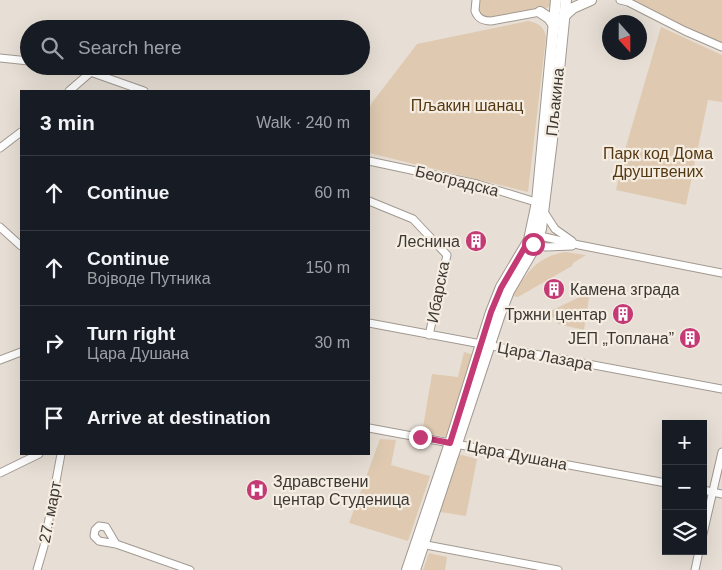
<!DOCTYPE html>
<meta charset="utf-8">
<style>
:root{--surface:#171b24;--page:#20242c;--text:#f1f3f6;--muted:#9ea1a6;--line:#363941}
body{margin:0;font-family:Arial,sans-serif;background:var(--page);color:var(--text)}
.controls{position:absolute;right:15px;bottom:15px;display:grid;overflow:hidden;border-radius:0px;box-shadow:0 5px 20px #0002}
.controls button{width:45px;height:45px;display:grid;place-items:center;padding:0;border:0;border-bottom:1px solid var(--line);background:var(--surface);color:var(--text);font:25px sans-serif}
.compass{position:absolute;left:602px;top:15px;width:45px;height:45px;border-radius:50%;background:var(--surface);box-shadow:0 5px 20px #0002;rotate:159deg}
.stop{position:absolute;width:15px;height:15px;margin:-11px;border:4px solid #c33a75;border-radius:50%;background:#fff}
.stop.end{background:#c33a75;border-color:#fff;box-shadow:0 1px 5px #0008}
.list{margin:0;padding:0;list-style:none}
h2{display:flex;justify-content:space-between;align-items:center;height:65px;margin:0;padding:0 20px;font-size:21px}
h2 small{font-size:16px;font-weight:400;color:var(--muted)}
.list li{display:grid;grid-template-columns:32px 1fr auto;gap:15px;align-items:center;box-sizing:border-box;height:75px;padding:0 20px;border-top:1px solid var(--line)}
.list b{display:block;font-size:19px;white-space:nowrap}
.list p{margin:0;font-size:16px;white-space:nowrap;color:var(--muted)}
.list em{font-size:16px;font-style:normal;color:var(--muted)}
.icon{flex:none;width:28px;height:28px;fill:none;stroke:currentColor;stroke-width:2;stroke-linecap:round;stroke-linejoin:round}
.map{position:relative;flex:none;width:722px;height:570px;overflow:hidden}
.search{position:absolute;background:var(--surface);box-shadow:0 5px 20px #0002;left:20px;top:20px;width:350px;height:55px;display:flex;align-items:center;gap:12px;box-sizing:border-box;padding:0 18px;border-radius:28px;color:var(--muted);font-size:19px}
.panel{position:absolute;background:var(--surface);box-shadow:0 5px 20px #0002;left:20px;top:90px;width:350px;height:365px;border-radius:0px}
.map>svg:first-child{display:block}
</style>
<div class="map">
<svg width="722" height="570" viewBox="0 0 722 570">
<rect width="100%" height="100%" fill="#e7dfd5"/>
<!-- green -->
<g fill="#dfcab1">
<polygon points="476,0 554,0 550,6 540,12 485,21 474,6"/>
<polygon points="620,0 722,0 722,47"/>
<path d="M528 21C538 23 544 26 546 37L528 192 369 153V110L371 104 417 44Z"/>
<polygon points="661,27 722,55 722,102 708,100 686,205 616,190 624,153"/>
<path d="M565 252 586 255 573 263 572 266 518 297 512 296C527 273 536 257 565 252Z"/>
<polygon points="590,292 584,330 558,324 555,318 542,315"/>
<polygon points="464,352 475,355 446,437 422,433 432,374 458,377"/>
<polygon points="380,439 396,440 391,465 430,476 408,541 349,523"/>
<polygon points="458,454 477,459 466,516 440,512"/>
<polygon points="429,553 447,557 445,570 423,570"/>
</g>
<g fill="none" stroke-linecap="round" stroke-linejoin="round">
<!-- minor casing -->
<g stroke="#a19990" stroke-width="9">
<g id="minor">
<path d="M476 0 475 11C478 19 483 21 491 21L540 12"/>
<polyline points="620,0 628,2 685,31 722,47"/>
<polyline points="0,58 29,61"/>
<polyline points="70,66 79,68 144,91"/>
<polyline points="69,91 91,72"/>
<polyline points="0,148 21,132"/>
<polyline points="369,161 477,184 539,203"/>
<polyline points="369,201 413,219 447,255 429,335"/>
<polyline points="544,212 555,229 572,241"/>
<polyline points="0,227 21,246"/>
<polyline points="536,235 579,245 722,273"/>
<polyline points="533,244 546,247 572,246"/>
<polyline points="369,323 722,389"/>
<polyline points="0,360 21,352"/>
<polyline points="369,428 666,483"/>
<polyline points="0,473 39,454"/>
<polyline points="703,490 722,494"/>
<polyline points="703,534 722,452"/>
<polyline points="116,544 106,527 99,526 95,530 94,536 99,541 116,544 190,570"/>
<polyline points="421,544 558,570"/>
<polyline points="37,570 44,546 61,454"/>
<polyline points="695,570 699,551"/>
</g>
</g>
<!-- secondary casing -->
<g stroke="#a19990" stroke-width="12">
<g id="secondary">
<polyline points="540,12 549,18 554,25"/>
<polyline points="564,16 573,8 591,0"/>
<polyline points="407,570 450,443 491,312 501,287 529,240 537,202 556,0"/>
<polyline points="415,570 500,314 509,291 533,250 541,229 552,140 566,0"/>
</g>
</g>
<!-- minor -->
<use href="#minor" stroke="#fff" stroke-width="7"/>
<!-- secondary -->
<use href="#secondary" stroke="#fff" stroke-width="10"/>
</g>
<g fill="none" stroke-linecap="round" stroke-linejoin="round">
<!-- route -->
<polyline stroke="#c33a75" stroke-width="6" points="420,437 450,443 491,312 501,288 529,240 533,244"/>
</g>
<!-- icons -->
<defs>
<g id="building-disc" transform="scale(1.125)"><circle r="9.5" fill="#c33a75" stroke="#f5ece2"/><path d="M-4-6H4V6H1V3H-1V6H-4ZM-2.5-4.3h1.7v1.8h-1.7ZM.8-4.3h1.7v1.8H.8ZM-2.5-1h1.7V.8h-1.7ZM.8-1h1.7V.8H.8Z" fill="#fff"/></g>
<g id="hospital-disc" transform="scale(1.125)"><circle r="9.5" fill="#c33a75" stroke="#f5ece2"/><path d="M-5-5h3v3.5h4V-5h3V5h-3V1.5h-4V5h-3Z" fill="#fff"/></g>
</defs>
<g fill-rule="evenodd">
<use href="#building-disc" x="476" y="241"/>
<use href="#building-disc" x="554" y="289"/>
<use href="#building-disc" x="623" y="314"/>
<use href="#building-disc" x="690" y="338"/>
<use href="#hospital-disc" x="257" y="490"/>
</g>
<g text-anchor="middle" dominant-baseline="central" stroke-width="4.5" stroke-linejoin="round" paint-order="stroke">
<!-- street labels -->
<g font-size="16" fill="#3c3935" stroke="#f5ece2">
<text transform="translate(555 102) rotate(-84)">Пљакина</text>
<text transform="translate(457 181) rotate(14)">Београдска</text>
<text transform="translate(438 292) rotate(-79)">Ибарска</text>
<text transform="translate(545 356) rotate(11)">Цара Лазара</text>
<text transform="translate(517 455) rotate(11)">Цара Душана</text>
<text transform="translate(50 512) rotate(-79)">27. март</text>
</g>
<!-- park labels -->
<g font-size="16" fill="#553912" stroke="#f5ece2">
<text x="467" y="105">Пљакин шанац</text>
<text x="658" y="153">Парк код Дома<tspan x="658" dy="18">Друштвених</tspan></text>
</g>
<!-- poi labels -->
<g font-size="16" fill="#3c3935" stroke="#f5ece2" text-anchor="end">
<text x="460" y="241">Леснина</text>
<text x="570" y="289" text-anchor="start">Камена зграда</text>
<text x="607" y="314">Тржни центар</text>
<text x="674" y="338">ЈЕП „Топлана”</text>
<text x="273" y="481" text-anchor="start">Здравствени<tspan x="273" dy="18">центар Студеница</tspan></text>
</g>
</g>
</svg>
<div class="controls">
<button>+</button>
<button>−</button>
<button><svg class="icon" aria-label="layers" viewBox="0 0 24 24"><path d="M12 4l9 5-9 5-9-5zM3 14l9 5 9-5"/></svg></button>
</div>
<svg class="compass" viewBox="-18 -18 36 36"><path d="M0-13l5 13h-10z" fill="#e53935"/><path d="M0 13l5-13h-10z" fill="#9ea1a6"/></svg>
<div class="stop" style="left:533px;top:244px"></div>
<div class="stop end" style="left:420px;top:437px"></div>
<div class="search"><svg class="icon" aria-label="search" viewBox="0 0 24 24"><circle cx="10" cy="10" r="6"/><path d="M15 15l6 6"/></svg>Search here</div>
<section class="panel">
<h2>3 min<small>Walk · 240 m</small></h2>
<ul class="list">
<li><svg class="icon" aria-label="ahead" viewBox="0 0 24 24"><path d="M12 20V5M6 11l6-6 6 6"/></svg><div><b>Continue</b></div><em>60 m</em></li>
<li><svg class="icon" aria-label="ahead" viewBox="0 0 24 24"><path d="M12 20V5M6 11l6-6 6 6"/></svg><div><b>Continue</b><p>Војводе Путника</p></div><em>150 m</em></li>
<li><svg class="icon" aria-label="right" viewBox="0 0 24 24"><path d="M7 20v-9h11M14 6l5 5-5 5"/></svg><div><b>Turn right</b><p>Цара Душана</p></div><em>30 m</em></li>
<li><svg class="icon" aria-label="arrive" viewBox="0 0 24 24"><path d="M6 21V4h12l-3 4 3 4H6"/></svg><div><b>Arrive at destination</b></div></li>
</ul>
</section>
</div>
